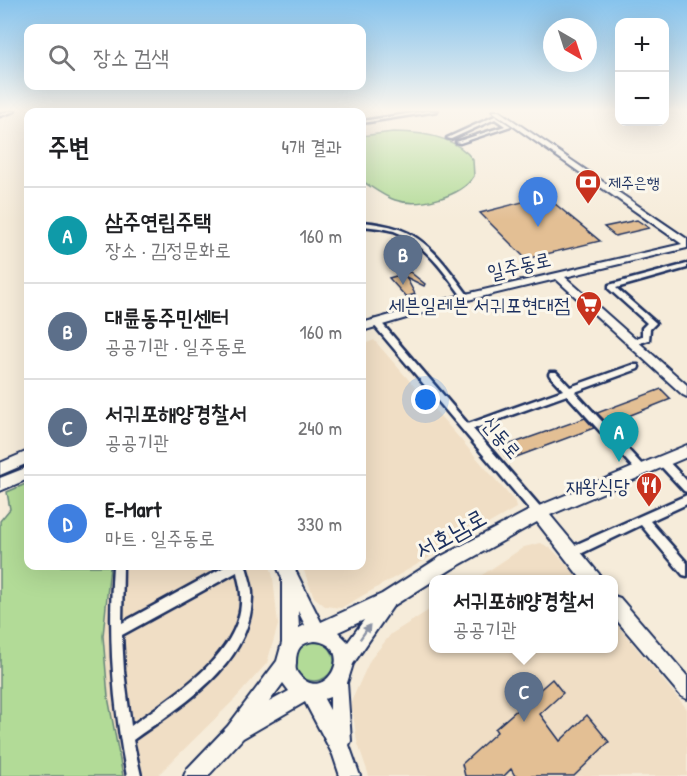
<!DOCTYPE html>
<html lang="ko">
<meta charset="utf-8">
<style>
:root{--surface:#fff;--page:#f6f6f6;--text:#202124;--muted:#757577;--line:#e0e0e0;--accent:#c8321e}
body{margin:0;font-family:"Patrick Hand","Poor Story",sans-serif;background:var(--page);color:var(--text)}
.controls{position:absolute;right:18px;top:18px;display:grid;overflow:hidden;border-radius:12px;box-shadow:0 6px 24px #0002}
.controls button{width:54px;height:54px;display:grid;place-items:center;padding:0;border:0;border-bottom:2px solid var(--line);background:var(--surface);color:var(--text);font:30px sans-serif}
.compass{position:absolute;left:543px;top:18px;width:54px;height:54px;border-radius:50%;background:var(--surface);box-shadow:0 6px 24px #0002;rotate:141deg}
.you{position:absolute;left:426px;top:400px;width:21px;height:21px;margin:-15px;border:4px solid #fff;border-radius:50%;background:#1a73e8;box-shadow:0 0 0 9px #1a73e833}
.badge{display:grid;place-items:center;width:39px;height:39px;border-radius:50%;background:var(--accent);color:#fff;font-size:20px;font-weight:700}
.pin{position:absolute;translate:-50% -50px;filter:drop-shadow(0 2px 3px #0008)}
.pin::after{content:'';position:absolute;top:32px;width:21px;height:18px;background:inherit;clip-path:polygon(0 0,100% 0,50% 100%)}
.popup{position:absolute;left:429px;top:575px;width:189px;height:78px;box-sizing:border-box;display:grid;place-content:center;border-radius:12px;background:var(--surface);filter:drop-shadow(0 2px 4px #0005);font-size:20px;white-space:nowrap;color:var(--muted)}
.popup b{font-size:22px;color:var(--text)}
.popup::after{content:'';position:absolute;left:50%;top:100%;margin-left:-12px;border:12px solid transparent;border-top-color:var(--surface)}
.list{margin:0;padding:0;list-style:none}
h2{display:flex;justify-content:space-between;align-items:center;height:78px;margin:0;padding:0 24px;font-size:26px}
h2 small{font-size:20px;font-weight:400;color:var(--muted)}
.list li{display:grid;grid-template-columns:39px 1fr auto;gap:18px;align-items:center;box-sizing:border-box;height:96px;padding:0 24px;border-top:2px solid var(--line)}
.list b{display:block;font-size:22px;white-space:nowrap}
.list p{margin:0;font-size:20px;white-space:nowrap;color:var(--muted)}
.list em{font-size:20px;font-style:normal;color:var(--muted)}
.icon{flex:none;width:33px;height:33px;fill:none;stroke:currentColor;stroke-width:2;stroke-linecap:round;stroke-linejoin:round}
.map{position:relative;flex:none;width:687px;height:776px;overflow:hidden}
.search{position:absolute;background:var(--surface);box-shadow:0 6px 24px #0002;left:24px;top:24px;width:342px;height:66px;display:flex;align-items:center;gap:15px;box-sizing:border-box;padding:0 21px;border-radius:12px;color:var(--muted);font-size:22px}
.panel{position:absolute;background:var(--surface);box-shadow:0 6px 24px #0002;left:24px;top:108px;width:342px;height:462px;border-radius:12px}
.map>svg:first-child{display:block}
</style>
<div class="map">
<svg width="687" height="776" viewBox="0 0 687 776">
<rect width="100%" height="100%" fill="#f6ecda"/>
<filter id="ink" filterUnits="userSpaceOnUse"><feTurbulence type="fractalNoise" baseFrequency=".0167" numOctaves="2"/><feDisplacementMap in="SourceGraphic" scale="12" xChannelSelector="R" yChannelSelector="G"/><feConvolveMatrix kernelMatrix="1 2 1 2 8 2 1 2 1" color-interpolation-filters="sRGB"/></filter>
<g filter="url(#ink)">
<!-- built -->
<g fill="#f0dec5">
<polygon points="374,340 515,502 516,508 341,608 325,606 314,597 302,566 362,566 362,345"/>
<polygon points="541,543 552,549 580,579 476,579 524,547"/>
<polygon points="110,566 270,566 273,577 278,625 267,663 235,699 157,776 123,776 108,697 103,636"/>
<polygon points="434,607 434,648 614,648 614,621 687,709 687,776 369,776 357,741 351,702 370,660 391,634"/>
</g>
<!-- green -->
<g fill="#b2db97" stroke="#66857a" stroke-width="1.5">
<path d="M393 132C421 132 456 136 473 160L474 176C461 197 418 208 395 200 383 196 372 187 362 181V136Z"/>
<polygon points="28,483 28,566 110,566 103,636 108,697 123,776 0,776 0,521 10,509 7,492"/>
<circle cx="314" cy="661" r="20"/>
</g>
<!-- building -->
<g fill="#e3bf94" stroke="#1b2f5e" stroke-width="1.5">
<polygon points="542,197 549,199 600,241 526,259 480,213"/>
<polygon points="637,220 649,228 615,236 604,227"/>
<polygon points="410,272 425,284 424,286 406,277 415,294 406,297 389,278"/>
<polygon points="661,389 671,399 608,424 597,413"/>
<polygon points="585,418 594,428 508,460 500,448"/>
<polygon points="552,679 563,693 540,714 560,741 587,715 609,742 574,776 515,776 511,769 504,776 465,776 462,764 497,732 495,729"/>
</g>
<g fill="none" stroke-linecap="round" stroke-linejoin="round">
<!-- street casing -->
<g stroke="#1b2f5e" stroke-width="5">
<g id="street">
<polygon points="9,111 15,111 0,116 0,114"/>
<polygon points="427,111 437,111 362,123 362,121"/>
<polygon points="495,116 511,126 460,143 456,142 505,126 495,119 451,139 447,138"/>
<path d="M362 222C374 223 387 225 399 229 430 240 449 270 468 295V299H464C445 273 425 243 394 231 383 228 372 227 362 226Z"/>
<polygon points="687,264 687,268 616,288 656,323 650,329 649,340 631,346 628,345 627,343 628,341 642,336 642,328 647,323 609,289 609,285"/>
<polygon points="373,320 379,320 468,424 563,390 550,376 549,374 550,372 556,372 570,387 632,365 638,365 639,367 638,369 575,392 644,467 646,470 644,473 641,474 638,473 567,395 473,429 543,510 544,513 543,516 539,518 535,516 373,324 372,322"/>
<polygon points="662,457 665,458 687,481 687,492 684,491 659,464 657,461 659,458"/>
<polygon points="687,495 687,504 650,521 687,563 687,576 683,575 641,525 574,557 570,558 566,557 565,553 566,549"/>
<path d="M113 566H123L122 623 226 566H246C248 575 253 587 252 597 251 665 182 705 133 740L141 776H127C113 706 108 637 113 566ZM237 572C238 579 241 587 241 595 245 653 172 696 131 726L124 671 122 635Z"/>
</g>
</g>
<!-- secondary casing -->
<g stroke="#1b2f5e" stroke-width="4">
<g id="secondary">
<polygon points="492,111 499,111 687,239 687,248 565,277 687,385 687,397 683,395 556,279 468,300 362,331 362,323 466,294 682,244"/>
<path d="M687 445V457L550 515 599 574 601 580H582L537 522 452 569 393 606 353 664 347 683 351 741 349 745 360 776H340L333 755 305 702 243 738 208 776H184L187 769 228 726 277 661 282 643V578L277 566H293L321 622 382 594 440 557 534 508ZM298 611 305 625 299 628ZM364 620 348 642 338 632ZM315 641C358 645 325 706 299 675 294 669 296 667 296 662 296 649 301 642 315 641ZM283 683 289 691 269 702ZM330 697V710L324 699Z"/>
<polygon points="28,451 28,463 0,475 0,463"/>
<polygon points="28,467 28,479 0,491 0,478"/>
<polygon points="614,596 620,598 687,676 687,699 681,696 614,617"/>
</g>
</g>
<!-- street -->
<use href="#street" fill="#fbf7ec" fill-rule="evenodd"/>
<!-- secondary -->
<use href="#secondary" fill="#fbf7ec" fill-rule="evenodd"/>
</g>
<!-- one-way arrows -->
<defs><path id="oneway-solid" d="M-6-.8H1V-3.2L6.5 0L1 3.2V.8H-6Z" transform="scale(1.5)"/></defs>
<use fill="#8b93a5" href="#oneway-solid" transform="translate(365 632) rotate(-55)"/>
</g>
<!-- sky -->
<linearGradient id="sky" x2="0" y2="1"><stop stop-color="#86c3ed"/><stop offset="0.5" stop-color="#fbf6ee"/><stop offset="1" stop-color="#fbf6ee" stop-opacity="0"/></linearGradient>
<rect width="687" height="220" fill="url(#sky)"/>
<!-- icons -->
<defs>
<g id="bank-pin" transform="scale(1.35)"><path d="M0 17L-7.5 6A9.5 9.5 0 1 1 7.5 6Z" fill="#c8321e" stroke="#fbf7ec"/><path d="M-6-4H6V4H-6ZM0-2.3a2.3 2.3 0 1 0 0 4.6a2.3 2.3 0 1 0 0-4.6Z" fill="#fff"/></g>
<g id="supermarket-pin" transform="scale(1.35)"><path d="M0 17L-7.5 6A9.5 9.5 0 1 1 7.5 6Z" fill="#c8321e" stroke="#fbf7ec"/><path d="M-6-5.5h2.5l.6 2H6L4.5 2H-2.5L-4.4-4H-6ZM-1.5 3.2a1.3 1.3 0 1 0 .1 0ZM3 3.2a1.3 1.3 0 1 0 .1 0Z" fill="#fff"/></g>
<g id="restaurant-pin" transform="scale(1.35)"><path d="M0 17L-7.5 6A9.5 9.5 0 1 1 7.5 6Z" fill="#c8321e" stroke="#fbf7ec"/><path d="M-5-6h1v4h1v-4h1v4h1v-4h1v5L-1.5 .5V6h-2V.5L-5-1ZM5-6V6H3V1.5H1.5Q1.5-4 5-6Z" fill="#fff"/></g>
</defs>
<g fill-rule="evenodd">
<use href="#bank-pin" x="588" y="182"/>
<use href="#supermarket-pin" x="589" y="304"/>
<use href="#restaurant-pin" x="649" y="485"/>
</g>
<g text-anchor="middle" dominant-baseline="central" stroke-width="6" stroke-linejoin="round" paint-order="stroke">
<!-- far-poi labels -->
<g font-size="16" fill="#1b2f5e" stroke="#fbf7ec" text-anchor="start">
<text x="608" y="182">제주은행</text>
</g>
<!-- street labels -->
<g font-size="20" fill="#1b2f5e" stroke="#fbf7ec">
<text transform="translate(519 265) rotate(-13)">일주동로</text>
<text transform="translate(502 437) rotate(50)">신동로</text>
</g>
<!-- poi labels -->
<g font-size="20" fill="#1b2f5e" stroke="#fbf7ec" text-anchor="end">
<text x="570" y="304">세븐일레븐 서귀포현대점</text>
<text x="630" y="485">재왕식당</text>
</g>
<!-- near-street labels -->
<g font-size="24" fill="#1b2f5e" stroke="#fbf7ec">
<text transform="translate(450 533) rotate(-29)">서호남로</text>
</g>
</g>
</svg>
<div class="controls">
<button>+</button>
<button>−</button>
</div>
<svg class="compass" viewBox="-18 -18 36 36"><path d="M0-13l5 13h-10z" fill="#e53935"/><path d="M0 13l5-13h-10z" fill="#757577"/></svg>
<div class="you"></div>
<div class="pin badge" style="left:619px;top:462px;background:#0f9aa8">A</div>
<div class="pin badge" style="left:403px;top:285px;background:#5c6f8a">B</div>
<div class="pin badge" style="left:524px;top:722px;background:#5c6f8a">C</div>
<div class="popup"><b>서귀포해양경찰서</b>공공기관</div>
<div class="pin badge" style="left:538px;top:227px;background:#3f7fe0">D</div>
<div class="search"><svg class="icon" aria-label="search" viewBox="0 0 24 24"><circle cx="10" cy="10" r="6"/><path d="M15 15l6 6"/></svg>장소 검색</div>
<section class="panel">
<h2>주변<small>4개 결과</small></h2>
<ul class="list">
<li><span class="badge" style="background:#0f9aa8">A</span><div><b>삼주연립주택</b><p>장소 · 김정문화로</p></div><em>160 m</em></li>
<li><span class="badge" style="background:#5c6f8a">B</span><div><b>대륜동주민센터</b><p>공공기관 · 일주동로</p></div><em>160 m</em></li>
<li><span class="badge" style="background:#5c6f8a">C</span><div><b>서귀포해양경찰서</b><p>공공기관</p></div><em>240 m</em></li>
<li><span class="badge" style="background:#3f7fe0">D</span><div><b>E-Mart</b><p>마트 · 일주동로</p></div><em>330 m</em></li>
</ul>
</section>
</div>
